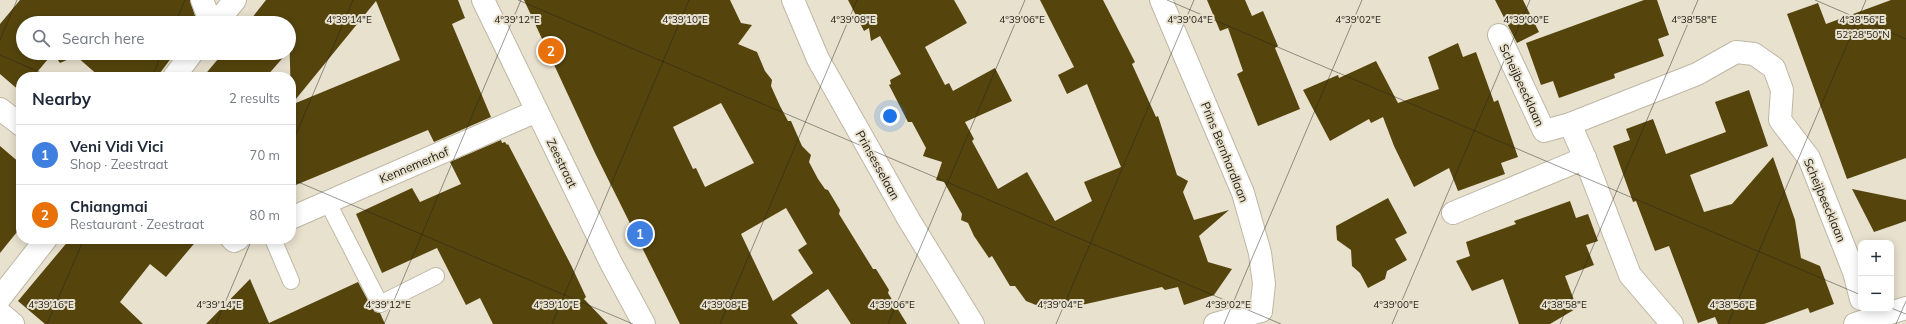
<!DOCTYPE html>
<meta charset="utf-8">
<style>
:root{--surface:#fff;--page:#f6f6f7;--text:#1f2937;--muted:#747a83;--line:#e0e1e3;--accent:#7c3aed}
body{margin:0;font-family:Mulish,sans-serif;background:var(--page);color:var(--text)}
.controls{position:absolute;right:12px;bottom:12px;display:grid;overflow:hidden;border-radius:8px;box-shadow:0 2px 10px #0003}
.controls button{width:36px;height:36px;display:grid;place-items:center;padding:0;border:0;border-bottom:1px solid var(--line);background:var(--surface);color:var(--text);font:20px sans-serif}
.you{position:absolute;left:890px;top:116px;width:14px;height:14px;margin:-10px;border:3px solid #fff;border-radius:50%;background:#1a73e8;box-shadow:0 0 0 6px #1a73e833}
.badge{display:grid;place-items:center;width:26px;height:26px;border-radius:50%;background:var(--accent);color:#fff;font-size:13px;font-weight:700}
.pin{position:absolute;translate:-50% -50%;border:2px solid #fff;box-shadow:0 1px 4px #0006}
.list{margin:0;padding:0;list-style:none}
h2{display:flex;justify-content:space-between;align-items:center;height:52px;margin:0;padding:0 16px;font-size:17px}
h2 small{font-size:13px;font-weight:400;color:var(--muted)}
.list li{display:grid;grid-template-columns:26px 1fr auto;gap:12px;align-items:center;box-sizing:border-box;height:60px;padding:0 16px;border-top:1px solid var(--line)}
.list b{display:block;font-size:15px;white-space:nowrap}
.list p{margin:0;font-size:13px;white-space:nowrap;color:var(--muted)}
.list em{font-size:13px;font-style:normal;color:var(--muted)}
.icon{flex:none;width:22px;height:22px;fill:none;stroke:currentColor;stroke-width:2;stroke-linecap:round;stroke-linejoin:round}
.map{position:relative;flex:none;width:1906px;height:324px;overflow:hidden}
.search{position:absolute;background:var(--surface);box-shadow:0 2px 10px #0003;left:16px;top:16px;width:280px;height:44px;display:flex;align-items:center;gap:10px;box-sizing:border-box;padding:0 14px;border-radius:22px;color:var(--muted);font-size:15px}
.panel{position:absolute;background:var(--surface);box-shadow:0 2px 10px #0003;left:16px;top:72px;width:280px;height:172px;border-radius:16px}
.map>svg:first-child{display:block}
</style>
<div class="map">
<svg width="1906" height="324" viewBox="0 0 1906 324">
<rect width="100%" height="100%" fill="#e8e1ce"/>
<!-- building -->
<g fill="#55450d" fill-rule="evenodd">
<polygon points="20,0 190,0 197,22 23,23 23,53 53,53 33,77 21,77 21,92 0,74 0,24"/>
<polygon points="266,0 458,0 465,18 452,24 491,117 434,142 428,130 291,187 291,105 400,60 376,1 291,105 289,23 248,23"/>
<path d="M524 0H730L741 23 752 25 738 44 757 52 765 71 772 80 771 86 780 106 788 121H791L802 146 811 155 809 162 818 179 825 189 828 190 840 210 839 214 873 269H876L886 285 889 290 888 293 907 324H851L828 289 791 315 798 324H680L595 153ZM721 103 754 163 705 187 696 168 693 169 673 127ZM786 208 807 244 798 250 813 273 773 301 741 234Z"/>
<polygon points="848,0 954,0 967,23 925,47 945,85 949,83 953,91 995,68 1012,101 965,122 974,139 972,141 998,189 1027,172 1055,221 1092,201 1084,182 1121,167 1087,84 1067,94 1058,75 1074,67 1040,0 1103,0 1135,62 1132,64 1156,117 1158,116 1177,175 1188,181 1183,192 1194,220 1229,210 1199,236 1208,262 1232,269 1214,295 1184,305 1178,287 1165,290 1162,287 1068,308 1064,304 1046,309 1026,301 1015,286 1010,286 992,256 989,258 974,236 968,223 961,220 962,214 944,182 936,180 942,162 923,156 926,148 912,122 908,122 889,85 891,84 890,80 901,74 880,36 871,41 869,28 864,31"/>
<polygon points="1207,0 1245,0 1252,16 1263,11 1278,46 1275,48 1300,109 1258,126 1237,74 1243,71 1228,28 1220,31"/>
<polygon points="1495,0 1523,0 1539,32 1517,43"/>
<polygon points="1644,0 1657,0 1669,35 1658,39 1664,56 1614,74 1615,78 1559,98 1553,81 1541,85 1526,43"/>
<polygon points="1891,0 1906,0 1906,158 1847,179 1787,14 1818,3 1826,24"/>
<polygon points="1458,43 1463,57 1476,52 1494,102 1498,100 1518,157 1501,163 1505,174 1458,191 1449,168 1414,187 1394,146 1383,117 1371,123 1369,119 1330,141 1303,90 1338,75 1339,78 1376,61 1398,103 1439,89 1428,57"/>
<polygon points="53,53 175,53 157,77 100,77 76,56 60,63"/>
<polygon points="223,53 287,53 266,77 203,77"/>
<polygon points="1749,90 1768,146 1690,175 1704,212 1732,204 1773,157 1795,220 1801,258 1820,266 1834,304 1810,313 1808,308 1764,324 1718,324 1715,317 1698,323 1669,246 1655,251 1636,201 1633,202 1613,146 1630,140 1626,129 1653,119 1666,154 1726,132 1715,102"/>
<polygon points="501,140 502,143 505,142 507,145 508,144 571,265 586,297 584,299 608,324 493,324 480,298 466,305 437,248 382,273 356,214 412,188 420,202 461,184 450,162"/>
<polygon points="0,146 21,164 21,227 0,253"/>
<polygon points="1852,189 1906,200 1906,221 1874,232"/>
<polygon points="1388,198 1407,233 1395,239 1407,260 1387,271 1385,279 1368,288 1360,273 1352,266 1351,250 1337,240 1336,226"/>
<polygon points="1570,201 1576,218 1588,214 1598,241 1586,245 1594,265 1565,276 1577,308 1550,324 1519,324 1503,279 1472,291 1456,261 1470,256 1466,242 1516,224 1514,221"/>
<polygon points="70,239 198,239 166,277 150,264 120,302 143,324 45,324 18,301"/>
<polygon points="250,279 269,323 358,282 372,308 375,312 380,313 385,324 206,324"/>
</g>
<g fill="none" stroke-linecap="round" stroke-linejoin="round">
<!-- lane casing -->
<g stroke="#beb7a5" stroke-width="18">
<g id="lane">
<polyline points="328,203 380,304 436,276"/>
<polyline points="273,239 291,281"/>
</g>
</g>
<!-- street casing -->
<g stroke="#beb7a5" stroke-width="24">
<g id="street">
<polyline points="202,0 211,23"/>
<polyline points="793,0 818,59 909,220 973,324"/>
<polyline points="1161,0 1243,193 1260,253 1264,284 1261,311"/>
<polyline points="216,23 235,0"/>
<polyline points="1499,35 1544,131 1570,124 1585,158 1630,275 1672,324"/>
<polyline points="174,77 192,53"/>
<polyline points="0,109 21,125"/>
<polyline points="1570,124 1697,74 1736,52 1754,54 1774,68 1782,90 1780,120 1809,158 1854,272 1861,299"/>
<polyline points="1453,213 1585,158"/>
<polyline points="291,218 537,111"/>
<polyline points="232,239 234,241 238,239"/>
<polyline points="0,298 46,239"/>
<polyline points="0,313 13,324"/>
<polyline points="1215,324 1261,311"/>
<polyline points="1855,324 1906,308"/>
</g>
</g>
<!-- secondary casing -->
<g stroke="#beb7a5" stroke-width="24">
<polyline id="secondary" points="483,0 611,263 644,324"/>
</g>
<!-- lane -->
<use href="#lane" stroke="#fff" stroke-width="16"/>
<!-- street -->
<use href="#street" stroke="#fff" stroke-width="22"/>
<!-- secondary -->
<use href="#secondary" stroke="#fff" stroke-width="22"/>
</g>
<!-- ticks -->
<path fill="none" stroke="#24211a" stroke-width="1" stroke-opacity="0.45" d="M518 0 1281 324M1167 0 1861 295M1815 0 1906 39M175 23 185 0M0 40 17 0M0 55 51 77M152 77 162 53M291 146 353 0M291 179 633 324M1891 308 1906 314M47 324 84 239M216 324 252 239M384 324 521 0M552 324 689 0M720 324 857 0M888 324 1025 0M1056 324 1194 0M1224 324 1362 0M1392 324 1530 0M1560 324 1698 0M1728 324 1866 0M1896 324 1906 301"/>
<g text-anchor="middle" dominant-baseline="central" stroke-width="4" stroke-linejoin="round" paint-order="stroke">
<!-- street labels -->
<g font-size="12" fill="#24211a" stroke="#e8e1ce">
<text transform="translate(1522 85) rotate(65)">Scheijbeecklaan</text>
<text transform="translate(1225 152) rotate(68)">Prins Bernhardlaan</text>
<text transform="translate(562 163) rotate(64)">Zeestraat</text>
<text transform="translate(414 165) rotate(-23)">Kennemerhof</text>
<text transform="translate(878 165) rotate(61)">Prinsesselaan</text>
<text transform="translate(1825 200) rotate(67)">Scheijbeecklaan</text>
</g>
</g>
<g font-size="10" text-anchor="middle" fill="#24211a" stroke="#e8e1ce" stroke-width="4" stroke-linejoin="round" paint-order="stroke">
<text x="349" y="23">4°39'14"E</text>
<text x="517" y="23">4°39'12"E</text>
<text x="685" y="23">4°39'10"E</text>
<text x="853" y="23">4°39'08"E</text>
<text x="1022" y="23">4°39'06"E</text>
<text x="1358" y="23">4°39'02"E</text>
<text x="1526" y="23">4°39'00"E</text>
<text x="1694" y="23">4°38'58"E</text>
<text x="1862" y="23">4°38'56"E</text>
<text x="1190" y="23">4°39'04"E</text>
<text x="1863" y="38">52°28'50"N</text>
<text x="51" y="308">4°39'16"E</text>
<text x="219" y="308">4°39'14"E</text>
<text x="388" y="308">4°39'12"E</text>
<text x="556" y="308">4°39'10"E</text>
<text x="724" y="308">4°39'08"E</text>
<text x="892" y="308">4°39'06"E</text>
<text x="1060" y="308">4°39'04"E</text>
<text x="1228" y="308">4°39'02"E</text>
<text x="1396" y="308">4°39'00"E</text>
<text x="1564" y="308">4°38'58"E</text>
<text x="1732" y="308">4°38'56"E</text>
</g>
</svg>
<div class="controls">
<button>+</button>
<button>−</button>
</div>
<div class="you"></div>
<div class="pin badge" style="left:640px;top:234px;background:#3f7fe0">1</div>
<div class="pin badge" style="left:551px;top:51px;background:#e8710a">2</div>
<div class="search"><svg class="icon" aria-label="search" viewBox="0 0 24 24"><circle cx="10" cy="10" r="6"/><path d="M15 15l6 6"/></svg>Search here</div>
<section class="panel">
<h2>Nearby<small>2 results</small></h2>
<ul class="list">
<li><span class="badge" style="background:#3f7fe0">1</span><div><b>Veni Vidi Vici</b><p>Shop · Zeestraat</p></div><em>70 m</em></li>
<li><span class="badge" style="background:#e8710a">2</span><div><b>Chiangmai</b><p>Restaurant · Zeestraat</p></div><em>80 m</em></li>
</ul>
</section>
</div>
